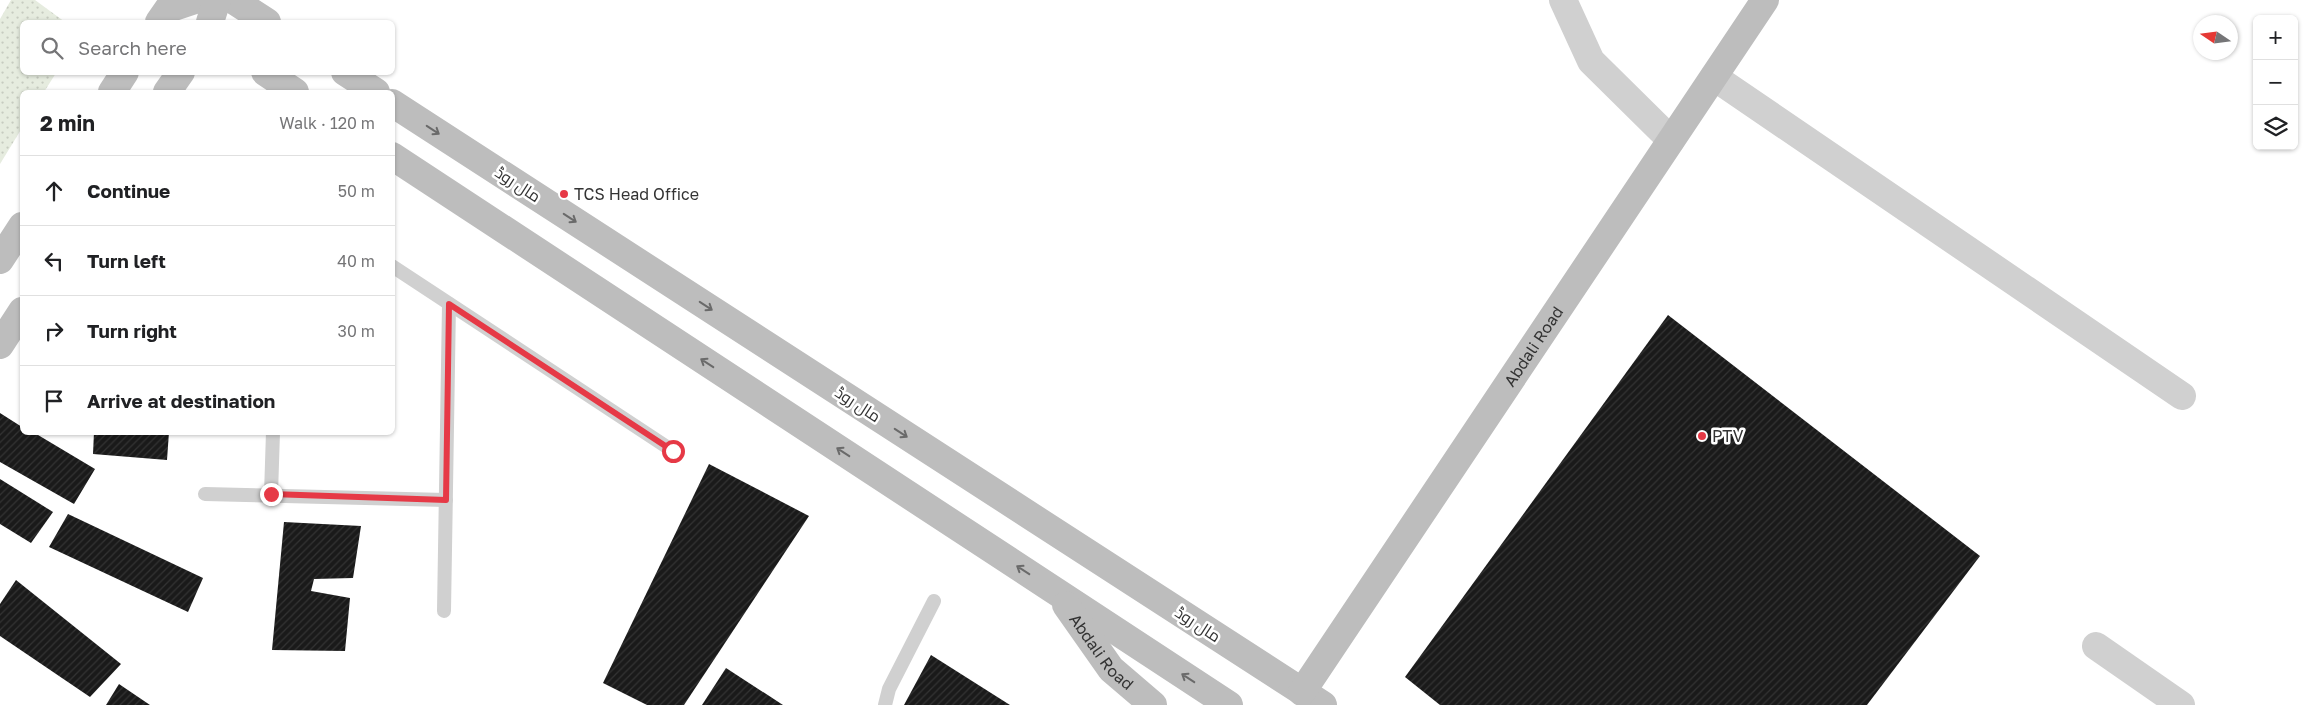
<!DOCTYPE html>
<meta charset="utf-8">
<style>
:root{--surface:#fff;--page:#f2f2f2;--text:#202124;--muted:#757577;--line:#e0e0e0}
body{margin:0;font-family:"Golos Text",Cairo,sans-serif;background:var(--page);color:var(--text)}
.controls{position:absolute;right:15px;top:15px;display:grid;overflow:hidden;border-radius:8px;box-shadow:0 1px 4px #0004}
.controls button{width:45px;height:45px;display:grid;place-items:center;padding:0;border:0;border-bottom:1px solid var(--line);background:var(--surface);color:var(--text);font:25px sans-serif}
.compass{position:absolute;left:2193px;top:15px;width:45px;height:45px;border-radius:50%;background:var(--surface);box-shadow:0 1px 4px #0004;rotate:283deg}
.stop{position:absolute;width:15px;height:15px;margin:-11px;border:4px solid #e63946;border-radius:50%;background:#fff}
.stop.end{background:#e63946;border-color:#fff;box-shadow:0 1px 5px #0008}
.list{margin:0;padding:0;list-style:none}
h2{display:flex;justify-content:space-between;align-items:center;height:65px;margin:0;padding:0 20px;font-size:21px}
h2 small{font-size:16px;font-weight:400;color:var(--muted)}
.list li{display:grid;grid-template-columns:32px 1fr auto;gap:15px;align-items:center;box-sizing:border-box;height:70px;padding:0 20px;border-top:1px solid var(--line)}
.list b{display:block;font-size:19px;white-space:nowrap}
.list em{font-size:16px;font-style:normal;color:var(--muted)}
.icon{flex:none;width:28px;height:28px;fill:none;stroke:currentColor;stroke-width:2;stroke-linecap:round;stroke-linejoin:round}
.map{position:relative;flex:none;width:2313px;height:705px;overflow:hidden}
.search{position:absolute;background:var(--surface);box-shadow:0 1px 4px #0004;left:20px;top:20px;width:375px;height:55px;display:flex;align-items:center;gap:12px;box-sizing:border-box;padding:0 18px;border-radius:8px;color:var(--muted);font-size:19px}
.panel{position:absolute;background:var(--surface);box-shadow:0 1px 4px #0004;left:20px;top:90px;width:375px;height:345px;border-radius:8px}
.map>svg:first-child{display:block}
</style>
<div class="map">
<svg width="2313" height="705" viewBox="0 0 2313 705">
<defs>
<pattern id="park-dots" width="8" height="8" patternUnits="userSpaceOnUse" patternTransform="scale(1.25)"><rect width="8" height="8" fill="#e6ecdf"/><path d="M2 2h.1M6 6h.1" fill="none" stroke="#c6cbc0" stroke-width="1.8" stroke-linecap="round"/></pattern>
<pattern id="building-hatch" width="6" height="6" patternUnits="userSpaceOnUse" patternTransform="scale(1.25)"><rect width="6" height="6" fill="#1a1a1a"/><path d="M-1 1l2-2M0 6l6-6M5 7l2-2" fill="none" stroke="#333"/></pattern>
</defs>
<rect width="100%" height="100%" fill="#fff"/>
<!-- park -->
<polygon fill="url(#park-dots)" points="11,0 35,0 65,22 22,22 22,72 56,73 44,92 22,92 22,128 0,164 0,19"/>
<!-- building -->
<g fill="url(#building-hatch)">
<polygon points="1668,315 1980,556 1867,705 1440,705 1405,677"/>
<polygon points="0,413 22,427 22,432 33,432 95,469 74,504 0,462"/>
<polygon points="94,432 169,432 167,460 93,454"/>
<polygon points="709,464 809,516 684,705 647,705 603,683"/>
<polygon points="0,479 53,512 31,543 0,524"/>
<polygon points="68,514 203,578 188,612 49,547"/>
<polygon points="284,522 361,526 353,578 314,579 311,591 350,598 345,651 272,650"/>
<polygon points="16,580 121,664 90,697 0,636 0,604"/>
<polygon points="931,655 1010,705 904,705"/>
<polygon points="726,668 783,705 702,705"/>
<polygon points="119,684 150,705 106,705"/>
</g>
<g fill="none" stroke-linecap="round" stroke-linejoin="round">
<!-- lane -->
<g stroke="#d0d0d0" stroke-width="14">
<polyline points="392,266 673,451"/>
<polyline points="205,494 446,500"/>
<polyline points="271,494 273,432"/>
<polyline points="444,611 449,304"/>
<polyline points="885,705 889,689 934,601"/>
</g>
<!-- street -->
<g stroke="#d0d0d0" stroke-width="28">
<polyline points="1563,0 1591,61 1671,140"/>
<polyline points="1714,77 2182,396"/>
<polyline points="2096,646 2181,705"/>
</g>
<!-- secondary -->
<g stroke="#bdbdbd" stroke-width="28">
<polyline points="233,0 267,22"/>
<polyline points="159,22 168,9 195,0"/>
<polyline points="210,22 217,0"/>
<polyline points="265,72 295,92"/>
<polyline points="345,72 376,92"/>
<polyline points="112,92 125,72"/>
<polyline points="167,92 181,72"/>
<polyline points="392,103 1323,705"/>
<polyline points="392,156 1229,705"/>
<polyline points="0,260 22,226"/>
<polyline points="0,345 22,311"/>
<path id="s1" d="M1066 605 1111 669 1153 705"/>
<path id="s2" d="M1302 692 1765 0"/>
</g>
</g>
<!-- one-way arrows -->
<defs><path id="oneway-shaft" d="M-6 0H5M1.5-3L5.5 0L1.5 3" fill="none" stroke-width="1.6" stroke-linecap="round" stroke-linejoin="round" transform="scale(1.25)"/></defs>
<g stroke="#6a6a6a">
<use href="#oneway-shaft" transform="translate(433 130) rotate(33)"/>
<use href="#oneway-shaft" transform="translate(570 218) rotate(33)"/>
<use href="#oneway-shaft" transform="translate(706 306) rotate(33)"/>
<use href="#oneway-shaft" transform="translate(707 363) rotate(-147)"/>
<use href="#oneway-shaft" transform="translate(901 433) rotate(33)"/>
<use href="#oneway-shaft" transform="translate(843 452) rotate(-147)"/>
<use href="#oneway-shaft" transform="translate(1023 570) rotate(-147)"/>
<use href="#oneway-shaft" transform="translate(1188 678) rotate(-147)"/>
</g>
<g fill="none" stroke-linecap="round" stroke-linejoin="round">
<!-- route -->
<polyline stroke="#e63946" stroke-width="6" points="271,494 446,500 449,304 673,451"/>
</g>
<!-- markers -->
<g fill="#e63946" stroke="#fff" stroke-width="2">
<circle cx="564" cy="194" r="5"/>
<circle cx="1702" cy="436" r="5"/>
</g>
<g text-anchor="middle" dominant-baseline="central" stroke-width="5" stroke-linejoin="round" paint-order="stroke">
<!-- street labels -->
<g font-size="16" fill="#333" stroke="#fff">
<text transform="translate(518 184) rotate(33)">مال روڈ</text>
<text stroke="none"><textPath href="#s2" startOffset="416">Abdali Road</textPath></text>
<text transform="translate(858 404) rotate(33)">مال روڈ</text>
<text transform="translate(1198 624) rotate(33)">مال روڈ</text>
<text stroke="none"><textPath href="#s1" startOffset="59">Abdali Road</textPath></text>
</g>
<!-- poi labels -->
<g font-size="16" fill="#333" stroke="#fff" text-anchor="start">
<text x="574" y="194">TCS Head Office</text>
<text x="1712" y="436">PTV</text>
</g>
</g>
</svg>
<div class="controls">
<button>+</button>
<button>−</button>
<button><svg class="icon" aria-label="layers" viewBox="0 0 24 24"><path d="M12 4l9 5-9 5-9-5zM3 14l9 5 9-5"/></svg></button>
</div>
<svg class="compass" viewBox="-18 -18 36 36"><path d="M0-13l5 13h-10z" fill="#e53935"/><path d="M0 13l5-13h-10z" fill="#757577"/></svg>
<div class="stop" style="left:673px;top:451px"></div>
<div class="stop end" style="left:271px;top:494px"></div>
<div class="search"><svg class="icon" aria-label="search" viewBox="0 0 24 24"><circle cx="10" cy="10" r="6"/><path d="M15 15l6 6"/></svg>Search here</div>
<section class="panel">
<h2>2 min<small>Walk · 120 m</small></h2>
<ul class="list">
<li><svg class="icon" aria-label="ahead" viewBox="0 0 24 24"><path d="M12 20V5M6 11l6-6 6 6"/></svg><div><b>Continue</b></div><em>50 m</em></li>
<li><svg class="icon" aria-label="left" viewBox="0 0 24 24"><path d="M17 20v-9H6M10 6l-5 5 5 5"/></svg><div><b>Turn left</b></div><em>40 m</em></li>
<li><svg class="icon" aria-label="right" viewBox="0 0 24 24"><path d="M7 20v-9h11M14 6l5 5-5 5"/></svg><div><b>Turn right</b></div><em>30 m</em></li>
<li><svg class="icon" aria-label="arrive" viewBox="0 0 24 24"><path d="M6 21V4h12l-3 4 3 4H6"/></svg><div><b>Arrive at destination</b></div></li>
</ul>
</section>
</div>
